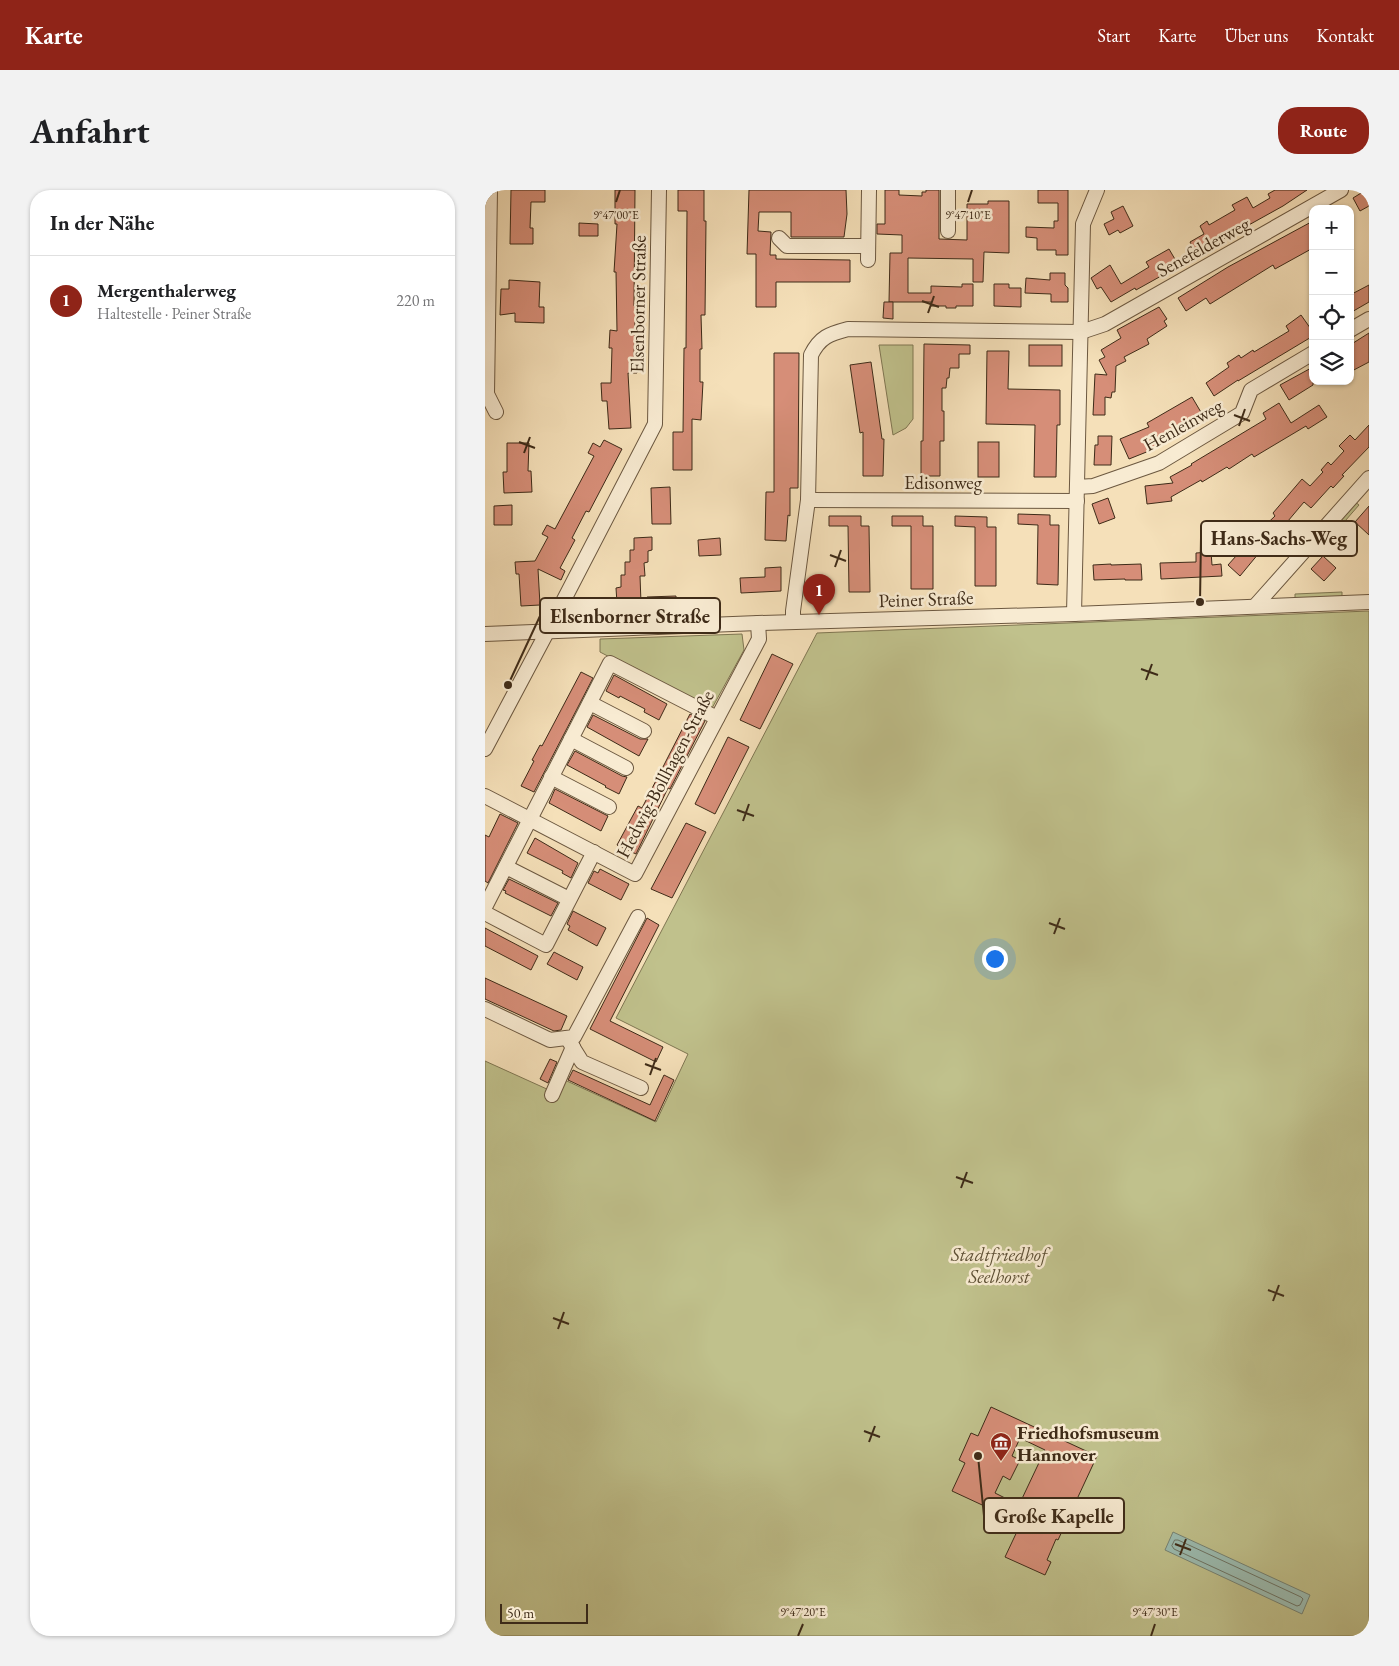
<!DOCTYPE html>
<html lang="de">
<meta charset="utf-8">
<style>
:root{--surface:#fff;--page:#f2f2f2;--text:#202124;--muted:#757577;--line:#e0e0e0;--accent:#8f2418}
body{margin:0;font-family:"EB Garamond",serif;background:var(--page);color:var(--text)}
.controls{position:absolute;right:15px;top:15px;display:grid;overflow:hidden;border-radius:10px;box-shadow:0 1px 4px #0004}
.controls button{width:45px;height:45px;display:grid;place-items:center;padding:0;border:0;border-bottom:1px solid var(--line);background:var(--surface);color:var(--text);font:25px sans-serif}
.scale{position:absolute;left:15px;bottom:12px;width:88px;box-sizing:border-box;padding-left:5px;border:2px solid #3e2b18;border-top:0;font-size:14px;line-height:18px;white-space:nowrap;color:#3e2b18;-webkit-text-stroke:4px #f8ebd2;paint-order:stroke}
.you{position:absolute;left:509px;top:768px;width:18px;height:18px;margin:-12px;border:4px solid #fff;border-radius:50%;background:#1a73e8;box-shadow:0 0 0 8px #1a73e833}
.badge{display:grid;place-items:center;width:32px;height:32px;border-radius:50%;background:var(--accent);color:#fff;font-size:16px;font-weight:700}
.pin{position:absolute;translate:-50% -41px;filter:drop-shadow(0 1px 2px #0008)}
.pin::after{content:'';position:absolute;top:26px;width:18px;height:15px;background:inherit;clip-path:polygon(0 0,100% 0,50% 100%)}
.list{margin:0;padding:0;list-style:none}
h2{display:flex;justify-content:space-between;align-items:center;height:65px;margin:0;padding:0 20px;font-size:21px}
h2 small{font-size:16px;font-weight:400;color:var(--muted)}
.list li{display:grid;grid-template-columns:32px 1fr auto;gap:15px;align-items:center;box-sizing:border-box;height:90px;padding:0 20px;border-top:1px solid var(--line)}
.list b{display:block;font-size:19px;white-space:nowrap}
.list p{margin:0;font-size:16px;white-space:nowrap;color:var(--muted)}
.list em{font-size:16px;font-style:normal;color:var(--muted)}
.icon{flex:none;width:28px;height:28px;fill:none;stroke:currentColor;stroke-width:2;stroke-linecap:round;stroke-linejoin:round}
.map{position:relative;flex:none;width:884px;height:1446px;overflow:hidden;border-radius:20px}
header{display:flex;align-items:center;gap:30px;box-sizing:border-box;height:70px;padding:0 25px;background:var(--accent);color:#fff}
header strong{font-size:24px}
nav{display:flex;gap:28px;margin-inline-start:auto;font-size:18px}
.intro{display:flex;align-items:center;justify-content:space-between;box-sizing:border-box;height:120px;padding:0 30px}
h1{margin:0;font-size:35px}
.button{padding:12px 22px;border-radius:20px;background:var(--accent);color:#fff;font-size:18px;font-weight:700}
main{display:flex;gap:30px;padding:0 30px}
aside{flex:1;background:var(--surface);border-radius:20px;box-shadow:0 1px 4px #0004}
.map>svg:first-child{display:block}
</style>
<header>
<strong>Karte</strong>
<nav><a>Start</a><a>Karte</a><a>Über uns</a><a>Kontakt</a></nav>
</header>
<div class="intro"><h1>Anfahrt</h1><a class="button">Route</a></div>
<main>
<aside>
<h2>In der Nähe<small></small></h2>
<ul class="list">
<li><span class="badge">1</span><div><b>Mergenthalerweg</b><p>Haltestelle · Peiner Straße</p></div><em>220 m</em></li>
</ul>
</aside>
<div class="map">
<svg width="884" height="1446" viewBox="0 0 884 1446">
<rect width="100%" height="100%" fill="#f5e0b9"/>
<filter id="stains"><feTurbulence type="fractalNoise" baseFrequency=".004" numOctaves="4"/><feColorMatrix values="0 0 0 0 .2 0 0 0 0 .09 0 0 0 0 .02 0 0 0 .5 -.17"/></filter>
<radialGradient id="worn" r=".72"><stop offset=".6" stop-color="#630" stop-opacity="0"/><stop offset="1" stop-color="#630" stop-opacity=".3"/></radialGradient>
<!-- green -->
<g fill="#c0c18c" stroke="#7f7652">
<polygon points="394,155 428,155 428,229 421,238 408,245"/>
<polygon points="869,311 874,315 840,354 835,349"/>
<polygon points="857,402 857,407 810,408 810,404"/>
<polygon points="884,421 884,1446 0,1446 0,871 64,900 71,886 171,932 203,864 131,828 332,443"/>
<polygon points="257,444 259,460 226,520 115,462 115,449"/>
</g>
<!-- water -->
<polygon fill="#9cbdb2" stroke="#768374" points="688,1342 825,1405 817,1424 680,1360"/>
<g fill="none" stroke-linecap="round" stroke-linejoin="round">
<!-- shore -->
<polygon stroke="#6d7465" stroke-width="1" points="690,1350 693,1350 816,1407 818,1409 815,1415 812,1416 689,1359 687,1356"/>
</g>
<!-- building -->
<g fill="#d68e78" stroke="#3e2b18" fill-rule="evenodd">
<polygon points="26,0 60,0 60,12 46,12 45,38 48,38 48,54 25,54"/>
<polygon points="130,0 150,0 149,116 154,115 154,132 150,132 149,167 153,168 152,183 143,183 146,238 124,239 122,211 117,211 116,193 126,193 127,158 124,158 125,140 132,141 131,82 129,82 132,34 130,34"/>
<polygon points="193,0 219,0 219,31 221,31 220,125 216,125 217,159 215,159 215,192 218,192 216,230 207,229 207,280 188,280 188,242 198,242 199,158 201,158 202,21 193,21"/>
<polygon points="264,0 361,0 362,24 359,47 306,47 306,22 274,22 273,41 286,42 285,65 291,65 291,69 365,70 365,92 291,92 291,117 271,117 271,64 262,64"/>
<polygon points="400,0 414,0 414,5 437,6 437,2 441,2 441,0 454,0 454,49 482,50 482,14 503,14 503,11 524,11 524,63 499,62 498,92 488,92 488,69 423,68 423,103 446,103 446,96 477,97 477,94 488,94 488,116 471,116 471,118 461,118 461,116 446,116 446,112 404,112 405,63 417,63 417,45 392,44 392,34 400,34"/>
<polygon points="553,0 583,0 583,65 571,65 571,60 552,60 552,48 541,47 541,37 569,38 569,31 573,31 573,13 553,13"/>
<polygon points="790,0 822,0 798,16 717,61 716,59 710,62 705,52 719,44 715,36 722,31 724,35 750,20 747,15 762,7 768,18 785,8 783,4"/>
<polygon points="881,0 884,0 884,16 875,21 868,8"/>
<polygon points="638,16 648,36 635,43 633,40 624,45 619,34 629,29 626,22"/>
<polygon points="828,31 828,58 790,79 788,75 725,114 721,108 701,121 693,108 743,77"/>
<polygon points="94,33 113,34 113,46 94,46"/>
<polygon points="684,59 694,76 651,100 650,98 626,112 616,97 612,99 606,88 625,75 636,94 664,77 661,72"/>
<polygon points="565,83 580,83 580,95 583,98 583,112 566,112 566,104 540,103 541,88 565,90"/>
<polygon points="24,90 55,92 54,117 59,117 59,133 30,132 30,123 15,125 16,99 24,99"/>
<polygon points="509,94 524,94 524,98 536,98 536,117 509,116"/>
<polygon points="884,95 884,112 865,123 865,105"/>
<polygon points="399,112 408,112 408,129 398,128"/>
<polygon points="674,117 682,129 679,131 682,136 662,149 664,154 639,167 641,171 631,176 630,202 627,202 626,208 620,207 620,225 608,225 610,184 622,185 614,170 620,167 616,160 636,148 632,140"/>
<polygon points="816,125 828,142 828,146 753,191 753,190 729,206 721,193 744,177 742,173 754,165 756,168 768,160 769,162 804,141 801,136"/>
<polygon points="884,143 884,172 865,182 865,155"/>
<polygon points="439,154 485,155 485,164 474,164 474,178 465,178 464,188 462,188 461,198 457,198 457,221 459,221 459,251 455,251 455,286 436,286 436,251 438,251"/>
<rect x="544" y="155" width="33" height="21"/>
<polygon points="502,161 524,161 523,199 575,200 575,235 572,235 571,287 549,287 550,235 501,234"/>
<polygon points="289,163 314,163 313,298 305,298 305,326 303,325 301,351 280,350 281,302 289,302"/>
<polygon points="386,172 397,249 399,249 398,286 378,286 378,242 375,243 365,175"/>
<polygon points="828,177 828,195 804,210 795,195"/>
<polygon points="707,207 720,229 669,259 644,269 635,249 664,237 662,233"/>
<polygon points="794,213 806,233 834,215 842,227 823,239 821,236 769,267 767,264 744,279 742,277 717,292 716,290 686,307 687,311 662,314 660,296 688,293 685,287 707,275 706,274 781,229 778,223"/>
<polygon points="884,235 884,257 857,285 859,286 848,298 846,296 826,318 819,312 792,344 793,345 774,363 755,386 743,375 769,346 790,326 788,323 817,289 825,296 838,282 836,280 843,272 846,275 859,261 854,256 865,245 870,250"/>
<polygon points="613,246 627,246 626,275 609,275 610,255 613,255"/>
<polygon points="119,250 137,259 104,322 101,321 87,348 90,350 75,378 80,381 76,390 53,379 55,415 36,416 34,384 31,384 30,372 50,371 63,347 57,344 62,335 70,339 109,266 103,263 108,253 115,257"/>
<rect x="493" y="252" width="21" height="35"/>
<polygon points="22,253 44,253 43,281 46,281 47,302 19,303 18,282 22,282"/>
<polygon points="185,297 186,334 167,334 166,298"/>
<polygon points="623,308 630,328 614,334 607,314"/>
<polygon points="27,315 27,335 9,335 9,316"/>
<polygon points="884,316 884,345 870,332"/>
<polygon points="533,324 565,325 565,335 574,335 573,395 552,394 553,335 533,334"/>
<polygon points="344,326 376,326 376,336 384,336 385,402 364,402 363,336 344,336"/>
<polygon points="407,326 438,326 438,336 448,336 448,399 426,399 426,336 407,336"/>
<polygon points="470,326 502,327 502,337 511,337 511,396 490,396 490,337 470,336"/>
<polygon points="167,347 167,360 163,361 163,372 159,373 160,386 155,386 156,413 132,413 131,398 136,397 136,385 140,385 140,372 145,372 145,360 149,360 149,348"/>
<polygon points="235,348 236,365 214,366 213,350"/>
<polygon points="726,362 727,375 736,374 737,386 676,389 675,373 711,372 711,363"/>
<polygon points="838,366 851,378 839,391 826,379"/>
<polygon points="626,374 626,375 656,374 657,390 640,390 640,389 609,390 608,375"/>
<polygon points="296,377 296,401 256,403 255,388 280,387 280,378"/>
<polygon points="191,406 191,418 162,419 162,407"/>
<polygon points="287,464 308,474 275,539 255,530"/>
<polygon points="96,482 108,488 49,602 36,596 49,571 47,570 55,555 57,556"/>
<polygon points="129,485 182,514 174,530 159,522 160,519 135,506 134,508 121,501"/>
<polygon points="205,524 220,531 185,599 183,598 151,664 132,655 153,616 157,618"/>
<polygon points="108,525 155,549 163,549 154,566 102,537"/>
<polygon points="243,547 264,557 230,624 210,614"/>
<polygon points="90,561 137,586 142,587 134,604 120,597 121,596 82,575"/>
<polygon points="70,599 123,626 116,641 64,613"/>
<polygon points="15,624 33,633 3,693 0,691 0,645 4,647"/>
<polygon points="201,633 221,642 187,708 166,699"/>
<polygon points="50,648 93,673 86,688 77,683 78,681 42,663"/>
<polygon points="115,679 144,694 136,710 103,693 109,681 113,683"/>
<polygon points="24,689 73,713 66,726 20,703 21,701 18,700"/>
<polygon points="88,721 121,738 112,756 83,740 85,736 82,734"/>
<polygon points="162,728 174,735 125,831 178,857 171,872 105,839"/>
<polygon points="0,738 53,766 46,780 0,756"/>
<polygon points="69,762 98,777 92,790 62,774"/>
<polygon points="0,788 82,826 76,840 69,841 0,809"/>
<polygon points="65,869 72,872 63,893 55,889"/>
<polygon points="88,880 165,915 179,885 189,890 170,931 83,890"/>
<path d="M506 1217 612 1266 573 1350 571 1349 562 1370 566 1372 560 1385 520 1367 536 1333 467 1301 480 1273 474 1270 486 1243 493 1246ZM535 1248 560 1260 534 1315 510 1303 518 1286 525 1290 535 1270 527 1266Z"/>
</g>
<g fill="none" stroke-linecap="round" stroke-linejoin="round">
<!-- minor casing -->
<g stroke="#6c5840" stroke-width="16">
<g id="minor">
<polyline points="5,0 2,204 11,222"/>
<polyline points="463,41 463,0"/>
<polyline points="294,48 302,56 382,56"/>
<polyline points="383,70 384,0"/>
<polyline points="865,140 884,129"/>
<polyline points="592,297 608,296 674,273 757,223 766,200 828,163"/>
<polyline points="323,310 592,311"/>
<polyline points="771,415 884,288"/>
<polyline points="589,424 598,34 612,0"/>
<path d="M308 432V421L323 310 326 165C335 147 344 144 363 139L596 142 620 134 856 0"/>
<polyline points="0,444 273,433 589,424 884,412"/>
<polyline points="105,513 159,541"/>
<polyline points="86,549 141,578"/>
<polyline points="0,559 69,429 170,234 174,0"/>
<polyline points="66,587 124,617"/>
<polyline points="0,606 150,684 274,449 273,433"/>
<polyline points="21,677 84,709"/>
<polyline points="0,717 125,473 232,528"/>
<polyline points="0,723 61,755 109,662"/>
<polyline points="0,819 65,850 89,847 153,727"/>
<polyline points="82,848 97,872 156,898"/>
<polyline points="67,905 88,857"/>
</g>
</g>
<!-- minor -->
<use href="#minor" stroke="#f8ebd2" stroke-width="14"/>
</g>
<!-- ticks -->
<path fill="none" stroke="#3e2b18" stroke-width="2" d="M131 12 135 0M483 12 487 0M437 111 454 117M443 123 449 106M749 225 765 231M754 236 760 219M34 252 50 258M39 263 45 247M345 365 361 371M350 377 356 360M656 479 673 485M661 490 667 474M252 620 269 626M258 631 264 614M564 733 580 739M569 744 575 728M160 874 176 880M165 885 171 868M471 987 488 993M476 998 482 982M783 1100 799 1106M788 1111 794 1095M68 1128 84 1134M73 1139 79 1122M379 1241 395 1247M384 1252 390 1236M690 1354 706 1360M695 1365 701 1349M313 1446 318 1434M666 1446 670 1434"/>
<!-- icons -->
<defs>
<g id="museum-pin" transform="scale(1.125)"><path d="M0 17L-7.5 6A9.5 9.5 0 1 1 7.5 6Z" fill="#8f2418" stroke="#f8ebd2"/><path d="M0-6L6-3V-2H-6V-3ZM-5-1h2V3h-2ZM-1-1h2V3h-2ZM3-1h2V3H3ZM-6 4H6V6H-6Z" fill="#fff"/></g>
</defs>
<g fill-rule="evenodd">
<use href="#museum-pin" x="516" y="1253"/>
</g>
<g text-anchor="middle" dominant-baseline="central" stroke-width="5" stroke-linejoin="round" paint-order="stroke">
<!-- street labels -->
<g font-size="19" fill="#3e2b18" stroke="#f8ebd2">
<text transform="translate(718 57) rotate(-29)">Senefelderweg</text>
<text transform="translate(153 114) rotate(-89)">Elsenborner Straße</text>
<text transform="translate(698 235) rotate(-29)">Henleinweg</text>
<text x="458" y="292">Edisonweg</text>
<text transform="translate(441 409) rotate(-2)">Peiner Straße</text>
<text transform="translate(180 584) rotate(-62)">Hedwig-Bollhagen-Straße</text>
</g>
<!-- park labels -->
<g font-size="19" font-style="italic" fill="#5e5035" stroke="#f8ebd2">
<text x="514" y="1064">Stadtfriedhof<tspan x="514" dy="22">Seelhorst</tspan></text>
</g>
<!-- poi labels -->
<g font-size="19" font-weight="bold" fill="#3e2b18" stroke="#f8ebd2" text-anchor="start">
<text x="532" y="1242">Friedhofsmuseum<tspan x="532" dy="22">Hannover</tspan></text>
</g>
</g>
<g font-size="12" text-anchor="middle" fill="#3e2b18" stroke="#f8ebd2" stroke-width="5" stroke-linejoin="round" paint-order="stroke">
<text x="131" y="29">9°47'00"E</text>
<text x="483" y="29">9°47'10"E</text>
<text x="318" y="1426">9°47'20"E</text>
<text x="670" y="1426">9°47'30"E</text>
</g>
<!-- callouts -->
<path fill="none" stroke="#3e2b18" stroke-width="2" d="M715 412L716 348M23 495L55 426M493 1266L499 1326"/>
<g fill="#3e2b18" stroke="#f8ebd2" stroke-width="2">
<circle cx="715" cy="412" r="5"/>
<circle cx="23" cy="495" r="5"/>
<circle cx="493" cy="1266" r="5"/>
</g>
<g fill="#f8ebd2" stroke="#3e2b18" stroke-width="2">
<rect x="716" y="331" width="156" height="35" rx="5"/>
<rect x="55" y="408" width="180" height="35" rx="5"/>
<rect x="499" y="1308" width="140" height="35" rx="5"/>
</g>
<g font-size="20" text-anchor="middle" font-weight="bold" fill="#3e2b18">
<text x="794" y="355">Hans-Sachs-Weg</text>
<text x="145" y="433">Elsenborner Straße</text>
<text x="569" y="1333">Große Kapelle</text>
</g>
<rect width="100%" height="100%" filter="url(#stains)"/>
<rect width="100%" height="100%" fill="url(#worn)"/>
</svg>
<div class="controls">
<button>+</button>
<button>−</button>
<button><svg class="icon" aria-label="locate" viewBox="0 0 24 24"><circle cx="12" cy="12" r="6"/><path d="M12 2v4M12 18v4M2 12h4M18 12h4"/></svg></button>
<button><svg class="icon" aria-label="layers" viewBox="0 0 24 24"><path d="M12 4l9 5-9 5-9-5zM3 14l9 5 9-5"/></svg></button>
</div>
<div class="scale">50 m</div>
<div class="you"></div>
<div class="pin badge" style="left:334px;top:425px">1</div>
</div>
</main>
